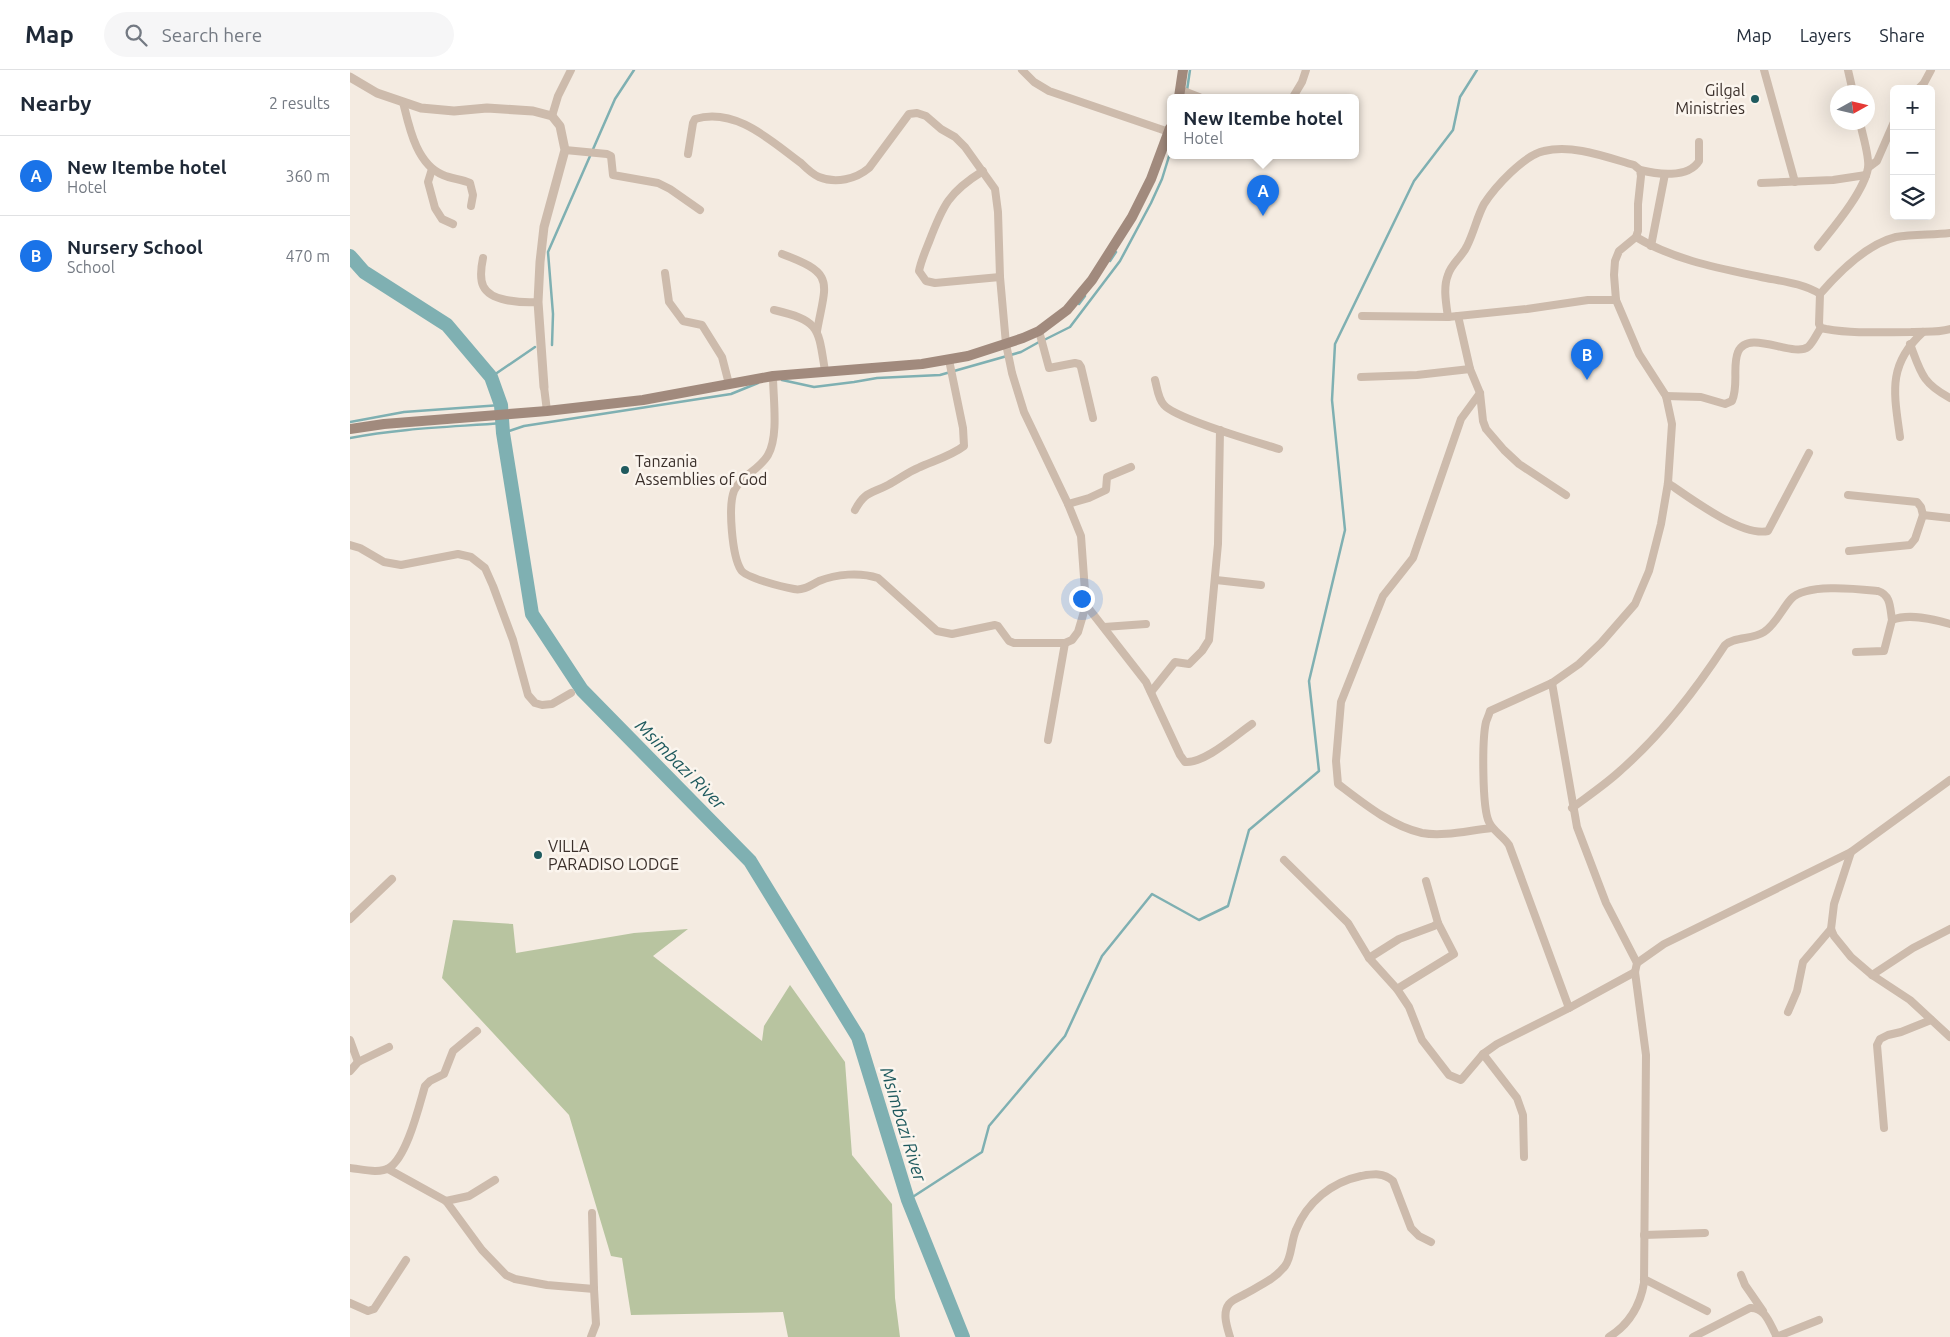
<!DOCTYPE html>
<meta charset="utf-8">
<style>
:root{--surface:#fff;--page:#f6f6f7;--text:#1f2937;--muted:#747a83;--line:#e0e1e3;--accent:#1a73e8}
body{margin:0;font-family:Ubuntu,sans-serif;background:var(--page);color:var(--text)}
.controls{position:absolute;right:15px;top:15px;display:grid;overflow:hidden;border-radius:8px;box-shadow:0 5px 20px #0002}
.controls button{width:45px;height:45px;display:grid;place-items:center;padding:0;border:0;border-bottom:1px solid var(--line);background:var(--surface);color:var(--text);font:25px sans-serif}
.compass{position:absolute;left:1480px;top:15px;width:45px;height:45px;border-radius:50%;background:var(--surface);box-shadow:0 5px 20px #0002;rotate:82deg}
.you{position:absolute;left:731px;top:528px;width:18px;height:18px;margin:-12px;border:4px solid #fff;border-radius:50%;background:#1a73e8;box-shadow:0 0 0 8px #1a73e833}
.badge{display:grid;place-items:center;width:32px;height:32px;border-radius:50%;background:var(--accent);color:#fff;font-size:16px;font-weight:700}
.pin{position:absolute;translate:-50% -41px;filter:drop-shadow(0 1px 2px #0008)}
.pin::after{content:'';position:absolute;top:26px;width:18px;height:15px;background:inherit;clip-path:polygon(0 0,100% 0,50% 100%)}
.popup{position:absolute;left:817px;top:24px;width:192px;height:65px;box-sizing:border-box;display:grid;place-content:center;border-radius:8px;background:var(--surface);filter:drop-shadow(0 1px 4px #0005);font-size:16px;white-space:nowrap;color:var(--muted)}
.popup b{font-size:19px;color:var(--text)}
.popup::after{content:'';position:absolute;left:50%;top:100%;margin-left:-10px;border:10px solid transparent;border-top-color:var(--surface)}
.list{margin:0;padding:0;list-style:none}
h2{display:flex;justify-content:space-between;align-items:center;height:65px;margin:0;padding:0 20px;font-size:21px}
h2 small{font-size:16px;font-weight:400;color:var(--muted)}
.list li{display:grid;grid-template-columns:32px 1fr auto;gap:15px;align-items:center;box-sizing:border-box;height:80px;padding:0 20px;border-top:1px solid var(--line)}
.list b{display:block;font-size:19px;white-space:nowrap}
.list p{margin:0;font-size:16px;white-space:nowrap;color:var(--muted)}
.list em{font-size:16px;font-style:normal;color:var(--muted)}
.icon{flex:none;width:28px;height:28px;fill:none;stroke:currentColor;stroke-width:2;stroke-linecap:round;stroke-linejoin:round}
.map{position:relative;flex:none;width:1600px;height:1267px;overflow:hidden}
header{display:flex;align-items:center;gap:30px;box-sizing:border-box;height:70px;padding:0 25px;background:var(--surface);border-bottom:1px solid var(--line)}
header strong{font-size:24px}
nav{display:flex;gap:28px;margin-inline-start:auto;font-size:18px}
.search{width:350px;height:45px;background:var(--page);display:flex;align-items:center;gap:12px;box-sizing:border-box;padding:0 18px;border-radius:28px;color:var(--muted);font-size:19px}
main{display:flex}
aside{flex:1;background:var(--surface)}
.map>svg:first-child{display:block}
</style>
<header>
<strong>Map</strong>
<div class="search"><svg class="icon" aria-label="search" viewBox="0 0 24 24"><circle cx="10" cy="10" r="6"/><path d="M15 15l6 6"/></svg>Search here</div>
<nav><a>Map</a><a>Layers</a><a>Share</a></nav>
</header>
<main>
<aside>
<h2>Nearby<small>2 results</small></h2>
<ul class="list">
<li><span class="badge">A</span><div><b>New Itembe hotel</b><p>Hotel</p></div><em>360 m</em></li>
<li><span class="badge">B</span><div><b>Nursery School</b><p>School</p></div><em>470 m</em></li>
</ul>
</aside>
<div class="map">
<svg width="1600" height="1267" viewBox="0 0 1600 1267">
<rect width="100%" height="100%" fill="#f4ebe1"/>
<!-- green -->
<polygon fill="#b8c4a0" points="103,850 163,854 166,883 284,863 338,859 303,886 412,971 414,956 440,915 495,992 502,1085 542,1134 545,1228 550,1267 438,1267 433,1242 281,1245 272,1188 261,1186 219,1045 92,908"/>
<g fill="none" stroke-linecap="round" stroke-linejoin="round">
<!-- stream -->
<g stroke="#7fb0b2" stroke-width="2.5">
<polyline points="836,27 840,0"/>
<polyline points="818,56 820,48"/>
<polyline points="760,191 766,182"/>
<polyline points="729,234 735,226"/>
<polyline points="694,270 720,257 770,191 801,133 812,109 820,83"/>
<polyline points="202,275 203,244 198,182 265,29 284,0"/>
<polyline points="141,307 185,277"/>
<polyline points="432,310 464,317 504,312 527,308 590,305 671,282 689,272"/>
<polyline points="0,352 54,342 151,335"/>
<polyline points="153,363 174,356 381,324 408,313"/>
<path d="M0 368C51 358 102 357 153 353"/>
<polyline points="558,1130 632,1082 639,1056 715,966 752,886 802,824 849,850 878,836 899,760 969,701 959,611 995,460 982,330 985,274 1064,111 1103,60 1110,27 1127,0"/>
</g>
<!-- river -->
<polyline stroke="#7fb0b2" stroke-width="14" points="0,186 14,202 97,255 141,307 151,335 153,363 182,544 232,620 400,791 508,967 558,1130 613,1267"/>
<!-- minor -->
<g stroke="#cdbbac" stroke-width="8">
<polyline points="672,0 684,12 699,21 819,62"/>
<polyline points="1414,0 1445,112"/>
<polyline points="1498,0 1503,22"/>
<polyline points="1568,19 1574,13 1581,0"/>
<polyline points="831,20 849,27"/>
<polyline points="943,27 952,12 956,0"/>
<path d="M53 32C59 56 66 94 93 105 102 109 111 109 120 113L123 125 121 136"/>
<polyline points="202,46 208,26 221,0"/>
<polyline points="215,80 257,84 261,86 263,105 308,113 320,119 350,140"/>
<path d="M338 84 343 53 345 49C386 37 421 71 451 93 456 98 462 104 469 107 486 114 506 109 519 98L559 44 567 43 576 46 591 59 605 67 615 77 645 119 648 142 650 207 656 274 662 303 674 342 718 434 731 466 736 535 728 562 722 570 715 573H664L659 571 648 556 645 555 602 564 587 561 528 508C510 502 486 504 469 511 461 515 453 521 444 519 433 517 396 508 391 500 382 486 378 436 384 421 390 407 410 399 418 385 429 366 423 328 423 306"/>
<polyline points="1519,97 1527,91 1544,52"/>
<polyline points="82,99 78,112 85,138 92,149 103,154"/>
<path d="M1290 100C1306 104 1338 109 1349 91V72"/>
<path d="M633 101C599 122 593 135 579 172 575 182 571 191 569 201L576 211 585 213 650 207"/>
<polyline points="1411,113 1483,110 1516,105"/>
<path d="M1286 167C1324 190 1368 198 1411 207 1430 211 1453 213 1470 224L1469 254 1471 258 1476 259C1505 264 1532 262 1561 262 1575 261 1587 263 1600 259"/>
<polyline points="1301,176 1315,104"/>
<path d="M1468 177C1483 158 1514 122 1518 98 1520 87 1512 64 1510 52"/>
<path d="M432 184C486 204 476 211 467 261"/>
<path d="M133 188C128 212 131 225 156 230 167 232 177 233 188 232"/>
<polyline points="315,203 319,232 333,251 352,255 372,287 379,314"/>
<path d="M1470 224C1489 202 1517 174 1546 167 1563 164 1583 165 1600 163"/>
<path d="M424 240C470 251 468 257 475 301"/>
<polyline points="1012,246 1098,247 1177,239 1238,230 1266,230"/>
<polyline points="1108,246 1120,299 1130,323 1133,351 1136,359 1154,380 1169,394 1216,425"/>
<path d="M1098 247C1096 233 1093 217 1098 205 1101 194 1112 187 1117 176 1124 162 1127 147 1134 134 1145 117 1174 85 1194 81 1223 74 1256 87 1284 95L1290 100 1291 106 1288 134V161L1286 167 1269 181 1265 191 1264 205 1266 230 1289 284 1316 326 1322 354 1318 413 1311 454 1299 501 1285 534 1251 573 1229 594 1202 613 1140 641C1139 645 1137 649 1136 652 1132 669 1132 738 1139 752 1143 761 1153 766 1159 775L1219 938"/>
<polyline points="689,261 699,298 725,293 729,294 731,297 743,348"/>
<path d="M1560 274C1571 303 1572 313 1600 328"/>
<polyline points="1011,307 1067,305 1120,299"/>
<path d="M805 310C807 317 808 329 814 335 826 349 907 372 929 379"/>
<polyline points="194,317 197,341"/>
<path d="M1130 323 1111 349 1063 488 1033 526 991 632 986 691 988 714C1013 733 1041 756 1072 763 1094 767 1120 760 1142 758"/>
<path d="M1316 326 1351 327 1375 334 1382 331C1389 315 1382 296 1388 282 1398 258 1443 288 1458 277 1463 273 1467 263 1471 258"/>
<path d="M1550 367C1544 323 1537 295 1573 262"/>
<path d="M1318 413C1340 428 1392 467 1418 461L1459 383"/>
<polyline points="1498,425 1567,432 1571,437 1573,445"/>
<polyline points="718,434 739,428 756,420 757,407 781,397"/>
<path d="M505 440C515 421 521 424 538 415 548 410 558 402 568 398 583 391 601 386 614 376L613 358 599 290"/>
<polyline points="0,475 10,478 34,492 51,495 108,484 121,487 135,498 143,516 163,570 178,625 185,633 192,635 202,634 221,623"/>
<polyline points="1499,481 1560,475 1565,469 1573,445 1600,448"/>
<polyline points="866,510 911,515"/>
<path d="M736 535 796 612 830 685 835 692C854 694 886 665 902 654"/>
<polyline points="754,557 796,554"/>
<path d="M1506 582 1534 581 1542 550C1559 543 1583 549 1600 554"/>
<path d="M1202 613 1227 757 1256 833 1287 893 1285 902 1296 985 1294 1213C1290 1236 1280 1254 1259 1267"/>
<polyline points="801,622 825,592 839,594 852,581 859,570 868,474 870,360"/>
<polyline points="698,670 715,573"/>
<path d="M1222 738C1238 726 1256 714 1271 700 1312 664 1345 621 1375 575 1386 566 1402 570 1414 562 1426 554 1432 539 1441 529 1456 513 1508 519 1528 521 1541 525 1540 538 1542 550"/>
<polyline points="1501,782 1484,834 1481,859 1484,866 1501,887 1522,905 1560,930 1600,967"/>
<polyline points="934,790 998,853 1019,888 1047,919 1059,937 1072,970 1099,1005 1111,1010 1133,984 1147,974 1219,938 1285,902"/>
<polyline points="0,849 42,809"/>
<polyline points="1019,888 1049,869 1084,856 1088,853 1076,811"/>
<polyline points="1287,893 1314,874 1501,782 1600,710"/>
<polyline points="1522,905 1563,878 1600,859"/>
<polyline points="1047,919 1104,884 1088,853"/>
<polyline points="1438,942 1447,921 1453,892 1481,859"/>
<polyline points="0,970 8,992"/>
<polyline points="1133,984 1167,1028 1173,1045 1174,1087"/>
<polyline points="0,1001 8,992 39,977"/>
<polyline points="1534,1058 1527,975 1530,969 1538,965 1551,962 1581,950"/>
<path d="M0 1098C11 1099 29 1104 39 1098 57 1087 69 1036 75 1016L80 1011 94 1004 103 981 127 961"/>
<polyline points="38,1099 96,1131 132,1180 156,1205 165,1209 197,1215 244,1219"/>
<polyline points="96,1131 119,1126 145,1110"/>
<polyline points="1294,1165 1355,1163"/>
<polyline points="1391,1205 1395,1215 1413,1241"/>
<polyline points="1294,1209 1357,1241"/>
<polyline points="0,1233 18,1241 24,1239 56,1190"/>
<polyline points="241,1267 246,1254 244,1219 242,1143"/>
<path d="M880 1267C877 1257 872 1243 879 1234 883 1229 890 1227 895 1224 909 1216 925 1209 935 1196 942 1187 941 1171 946 1160 957 1132 982 1112 1011 1106 1023 1104 1033 1102 1043 1111L1061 1158 1069 1166 1081 1172"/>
<path d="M1343 1267 1400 1238C1416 1237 1420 1255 1427 1267"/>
<polyline points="1426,1267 1469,1250"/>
</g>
<!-- tertiary -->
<polyline stroke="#cdbbac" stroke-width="9" points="0,7 27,23 71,38 104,41 137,38 183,41 202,46 210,56 215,80 194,157 190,192 188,232 194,317"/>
<!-- secondary -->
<g stroke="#a18a7d" stroke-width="10">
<polyline points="829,27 833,0"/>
<polyline points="0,359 34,354 197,341 293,330 423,306 572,294 618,286 673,268 689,261 717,240 742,210 782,147 801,109 820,58"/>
</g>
</g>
<!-- markers -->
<g fill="#1f5a5e" stroke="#fbf5ee" stroke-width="2">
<circle cx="1405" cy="29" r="5"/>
<circle cx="275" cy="400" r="5"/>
<circle cx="188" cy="785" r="5"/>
</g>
<g text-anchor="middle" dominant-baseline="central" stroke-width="5" stroke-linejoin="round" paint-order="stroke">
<!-- poi labels -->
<g font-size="16" fill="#3b302b" stroke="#fbf5ee" text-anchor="start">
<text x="1395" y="20" text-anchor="end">Gilgal<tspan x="1395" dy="18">Ministries</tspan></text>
<text x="285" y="391">Tanzania<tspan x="285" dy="18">Assemblies of God</tspan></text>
<text x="198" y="776">VILLA<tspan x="198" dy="18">PARADISO LODGE</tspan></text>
</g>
<!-- water labels -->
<g font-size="18" font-style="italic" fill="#1f5a5e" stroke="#fbf5ee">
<text transform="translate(331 694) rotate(45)">Msimbazi River</text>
<text transform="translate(554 1054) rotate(73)">Msimbazi River</text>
</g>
</g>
</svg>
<div class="controls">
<button>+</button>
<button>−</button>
<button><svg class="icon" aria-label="layers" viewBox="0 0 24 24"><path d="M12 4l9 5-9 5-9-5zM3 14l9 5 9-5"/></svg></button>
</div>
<svg class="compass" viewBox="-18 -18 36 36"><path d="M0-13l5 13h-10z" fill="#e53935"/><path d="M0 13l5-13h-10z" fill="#747a83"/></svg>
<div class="you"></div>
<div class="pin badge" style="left:913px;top:146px">A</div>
<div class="popup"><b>New Itembe hotel</b>Hotel</div>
<div class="pin badge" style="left:1237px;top:310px">B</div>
</div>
</main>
